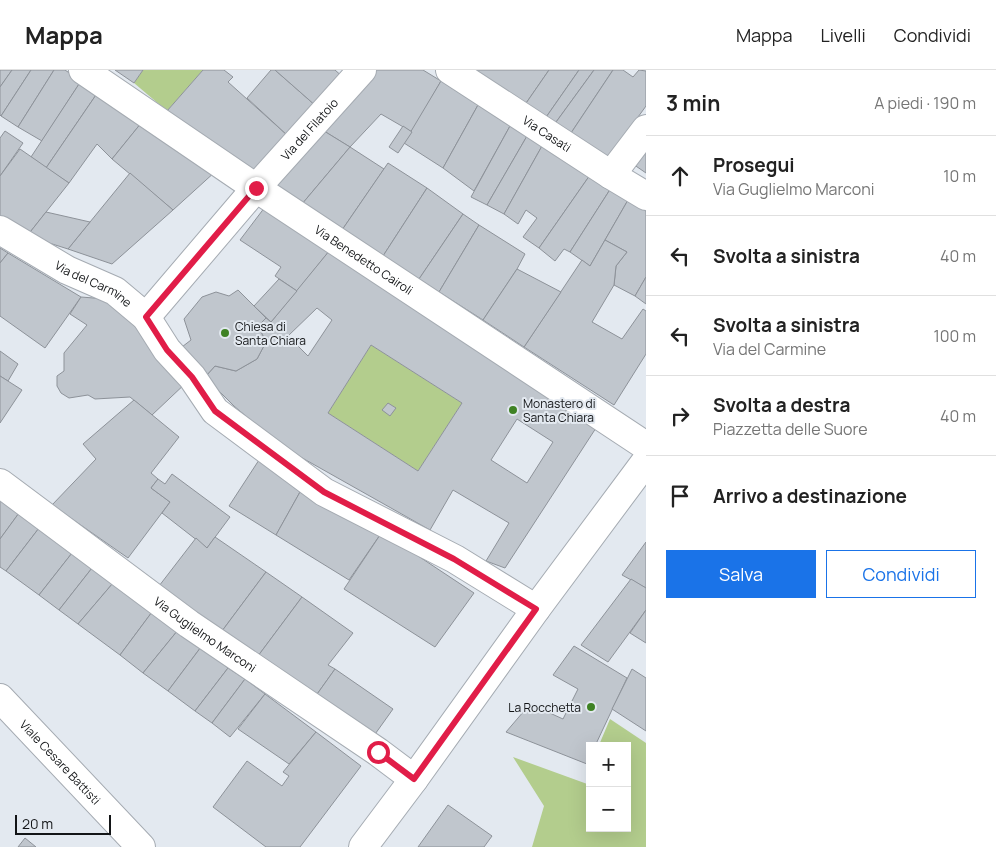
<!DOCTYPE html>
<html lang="it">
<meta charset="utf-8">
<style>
:root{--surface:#fff;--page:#f2f2f2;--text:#222;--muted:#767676;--line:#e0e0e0;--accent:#1a73e8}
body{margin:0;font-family:Manrope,sans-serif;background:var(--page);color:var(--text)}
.controls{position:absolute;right:15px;bottom:15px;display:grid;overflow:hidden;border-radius:0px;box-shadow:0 5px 20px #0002}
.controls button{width:45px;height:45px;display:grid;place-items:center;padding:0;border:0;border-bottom:1px solid var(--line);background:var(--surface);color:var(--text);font:25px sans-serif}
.scale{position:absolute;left:15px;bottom:12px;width:96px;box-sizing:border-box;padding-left:5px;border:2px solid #131517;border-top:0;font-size:14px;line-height:18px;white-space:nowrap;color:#131517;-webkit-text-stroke:4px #e3e9f0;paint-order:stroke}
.stop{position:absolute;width:15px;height:15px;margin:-11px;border:4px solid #e11d48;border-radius:50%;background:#fff}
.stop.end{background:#e11d48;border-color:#fff;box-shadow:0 1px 5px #0008}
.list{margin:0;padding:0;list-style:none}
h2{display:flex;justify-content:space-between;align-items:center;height:65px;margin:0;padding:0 20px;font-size:21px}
h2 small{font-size:16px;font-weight:400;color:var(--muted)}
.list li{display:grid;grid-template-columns:32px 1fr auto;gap:15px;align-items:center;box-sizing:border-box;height:80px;padding:0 20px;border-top:1px solid var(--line)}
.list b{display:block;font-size:19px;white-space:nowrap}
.list p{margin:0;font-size:16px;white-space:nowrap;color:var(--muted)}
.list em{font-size:16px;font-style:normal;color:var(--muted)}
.actions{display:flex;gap:10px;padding:15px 20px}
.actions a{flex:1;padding:11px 0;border:1px solid var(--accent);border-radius:0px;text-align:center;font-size:18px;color:var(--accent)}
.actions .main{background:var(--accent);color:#fff}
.icon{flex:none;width:28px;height:28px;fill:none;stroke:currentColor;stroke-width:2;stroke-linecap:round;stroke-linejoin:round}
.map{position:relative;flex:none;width:646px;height:777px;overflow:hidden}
header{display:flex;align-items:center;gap:30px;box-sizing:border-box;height:70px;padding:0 25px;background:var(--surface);border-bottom:1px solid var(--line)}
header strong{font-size:24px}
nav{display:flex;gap:28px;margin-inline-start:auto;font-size:18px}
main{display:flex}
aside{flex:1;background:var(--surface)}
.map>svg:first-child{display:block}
</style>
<header>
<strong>Mappa</strong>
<nav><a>Mappa</a><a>Livelli</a><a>Condividi</a></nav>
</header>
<main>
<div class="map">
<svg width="646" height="777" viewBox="0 0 646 777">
<rect width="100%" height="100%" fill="#e3e9f0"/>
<!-- green -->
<g fill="#b3cd8d">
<polygon points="143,0 203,0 167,41 134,13"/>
<polygon points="371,275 462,333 418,401 328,343"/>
<polygon points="610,649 646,673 646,777 532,777 544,736 513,687 590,715 590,758 627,758 627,676 599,675"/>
</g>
<!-- building -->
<g fill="#c0c6cd" stroke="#8d9299" fill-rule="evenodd">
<polygon points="0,0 12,0 0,17"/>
<polygon points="12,0 31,0 1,46 0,45 0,17"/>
<polygon points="31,0 54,0 18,57 1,46"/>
<polygon points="54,0 65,0 81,11 42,71 18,57"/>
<polygon points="115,0 143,0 134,13"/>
<polygon points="203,0 224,0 233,7 228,12 287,65 253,101 167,41"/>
<polygon points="271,0 275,0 316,36 287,65 247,28"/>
<polygon points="275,0 335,0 344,8 316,36"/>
<polygon points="374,0 423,0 441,11 412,62 381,44 350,77 324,61"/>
<polygon points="465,0 549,0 522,39"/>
<polygon points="549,0 579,0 542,53 522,39"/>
<polygon points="579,0 594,0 551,59 542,53"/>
<polygon points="594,0 613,0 567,69 551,59"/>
<polygon points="613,0 623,0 633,7 639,0 646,1 646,36 604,94 567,69"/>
<polygon points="81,11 98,22 46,98 31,87"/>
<polygon points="441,11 478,35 443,98 404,73"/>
<polygon points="98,22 142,52 112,89 97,74 69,113 46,98"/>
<polygon points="478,35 510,56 474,121 443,98"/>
<polygon points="142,52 216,101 173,140 112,89"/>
<polygon points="403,56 412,62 398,83 389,77"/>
<polygon points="510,56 527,66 487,135 471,127"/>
<polygon points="5,61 23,73 0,106 0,68"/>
<polygon points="324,61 350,77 302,134 276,117"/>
<polygon points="527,66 542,76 504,144 487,135"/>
<polygon points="646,72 646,103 630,92"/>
<polygon points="542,76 590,105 539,178 523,167 537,148 526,140 518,154 504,144"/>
<polygon points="350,77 384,99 342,160 302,134"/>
<polygon points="20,79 69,113 27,166 0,149 0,106"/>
<polygon points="388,93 427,118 383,186 342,160"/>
<polygon points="130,103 173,140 112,194 68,179"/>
<polygon points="590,105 611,118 570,182 564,179 555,191 539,178"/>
<polygon points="427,118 463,144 419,209 383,186"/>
<polygon points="611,118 628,130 590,196 570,182"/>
<polygon points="628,130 646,141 646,207 635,226 614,215 616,196 627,182 605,170"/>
<polygon points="265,137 330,180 297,221 275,206 281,197 240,170"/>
<polygon points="46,142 90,152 68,179 27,166"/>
<polygon points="463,144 479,155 439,222 419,209"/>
<polygon points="479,155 525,184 517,199 483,250 439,222"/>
<polygon points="605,170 627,182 616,196 614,215 592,252 622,269 643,239 646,241 646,284 614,335 524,277 582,190 590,196"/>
<polygon points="0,178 8,183 0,193"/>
<path d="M330 180 596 358 505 498 486 491 509 453 453 420 430 460 281 376 234 336 205 307 215 296 236 301 257 289 266 272 258 256 266 248 271 252ZM317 238 332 250 308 286 288 266ZM371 275 462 333 418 401 328 343ZM517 349 553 372 527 413 491 390Z"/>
<polygon points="8,183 81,227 45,278 0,246 0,193"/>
<polygon points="517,199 561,222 524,277 483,250"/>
<polygon points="646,207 646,234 635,226"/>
<polygon points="279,209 297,221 271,252 254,236"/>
<polygon points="238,220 266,248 258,256 266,272 257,289 236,301 215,296 205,307 178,280 191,270 184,249 202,227 216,222 229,226"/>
<polygon points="81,227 106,229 152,267 188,311 152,345 130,327 95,329 88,325 69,328 61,323 57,316 57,306 64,301 64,283 87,255 70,244"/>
<polygon points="0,281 18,294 8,311 0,306"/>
<polygon points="0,306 22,320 0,353"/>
<polygon points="134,330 179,367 151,403 158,409 151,418 170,432 128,488 52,435 96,389 83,374"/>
<polygon points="388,333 396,338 390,346 382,340"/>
<polygon points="259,390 300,422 276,465 229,436"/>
<polygon points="172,404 230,447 207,478 162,443 170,432 151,418 158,409 165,414"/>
<polygon points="300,422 382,462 349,510 276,465"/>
<polygon points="0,430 19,443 0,469"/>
<polygon points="19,443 39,458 6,501 0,497 0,469"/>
<polygon points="39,458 72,483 39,525 6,501"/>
<polygon points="382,462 474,523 435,577 344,519"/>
<polygon points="215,467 266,502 222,561 159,516 196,468 207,478"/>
<polygon points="646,472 646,518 622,505"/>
<polygon points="72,483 92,498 59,540 39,525"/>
<polygon points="92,498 113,513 78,554 59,540"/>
<polygon points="266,502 302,527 258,586 222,561"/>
<polygon points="631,509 646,518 646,540 608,592 581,575"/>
<polygon points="113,513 152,542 120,585 78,554"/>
<polygon points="302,527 353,563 328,595 335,599 315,627 258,586"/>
<polygon points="646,540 646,573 630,563"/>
<polygon points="152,542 178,560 143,603 120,585"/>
<polygon points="178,560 201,577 168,621 143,603"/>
<polygon points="574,576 627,608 595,676 590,676 590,687 587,694 506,662 530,634 563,649 578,619 553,605"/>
<polygon points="201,577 228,598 195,641 168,621"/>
<polygon points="228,598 245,609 212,653 195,641"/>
<polygon points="335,599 393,639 373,667 315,627"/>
<polygon points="632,599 646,608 646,661 612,639"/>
<polygon points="245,609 265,624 230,667 212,653"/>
<polygon points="265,624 316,662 289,694 238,659"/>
<polygon points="316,662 361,696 300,777 266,777 213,737 247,691 282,716 289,706 283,702"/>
<polygon points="448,735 492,766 484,777 418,777"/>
<polygon points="25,768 36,777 18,777"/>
</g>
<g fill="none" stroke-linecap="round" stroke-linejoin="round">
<!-- minor casing -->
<g stroke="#a5abb2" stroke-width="30">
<g id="minor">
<path id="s1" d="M83 0 256 118 646 376"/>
<path id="s2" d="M450 0 611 105 646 126"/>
<polyline points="611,105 646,59"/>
<path id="s3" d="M0 160 67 200 115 221 146 247 167 280 192 307 215 341 324 422 455 489 536 539"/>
<path id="s4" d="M146 247 256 118 362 0"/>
<path id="s5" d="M0 413 189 554 378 682 414 709"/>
<polyline points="363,777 414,709 536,539 646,391"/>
</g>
</g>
<!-- tertiary casing -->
<g stroke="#a5abb2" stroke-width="30">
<g id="tertiary">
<path id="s6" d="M0 628 141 777"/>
</g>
</g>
<!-- minor -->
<use href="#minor" stroke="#fff" stroke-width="28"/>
<!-- tertiary -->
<use href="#tertiary" stroke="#fff" stroke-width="28"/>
</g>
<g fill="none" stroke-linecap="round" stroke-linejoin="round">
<!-- route -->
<polyline stroke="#e11d48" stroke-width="6" points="256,118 146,247 167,280 192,307 215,341 324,422 454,489 536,539 414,709 378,682"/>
</g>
<!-- markers -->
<g fill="#3f8224" stroke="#e3e9f0" stroke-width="2">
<circle cx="225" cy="263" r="5"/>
<circle cx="513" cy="340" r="5"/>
<circle cx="591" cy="637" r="5"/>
</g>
<g text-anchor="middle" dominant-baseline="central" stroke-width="4" stroke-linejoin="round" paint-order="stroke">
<!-- street labels -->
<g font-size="12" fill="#131517" stroke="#e3e9f0">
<text stroke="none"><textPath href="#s4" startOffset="249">Via del Filatoio</textPath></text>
<text stroke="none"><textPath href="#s2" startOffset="116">Via Casati</textPath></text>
<text stroke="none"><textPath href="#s1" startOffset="339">Via Benedetto Cairoli</textPath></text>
<text stroke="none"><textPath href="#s3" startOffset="108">Via del Carmine</textPath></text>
<text stroke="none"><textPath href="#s5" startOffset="255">Via Guglielmo Marconi</textPath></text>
<text stroke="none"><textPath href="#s6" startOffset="88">Viale Cesare Battisti</textPath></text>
</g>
<!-- poi labels -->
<g font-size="12" fill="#131517" stroke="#e3e9f0" text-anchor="start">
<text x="235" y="256">Chiesa di<tspan x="235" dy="14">Santa Chiara</tspan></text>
<text x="523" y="333">Monastero di<tspan x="523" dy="14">Santa Chiara</tspan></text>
<text x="581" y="637" text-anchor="end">La Rocchetta</text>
</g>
</g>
</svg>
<div class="controls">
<button>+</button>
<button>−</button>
</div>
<div class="scale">20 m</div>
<div class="stop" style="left:378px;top:682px"></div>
<div class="stop end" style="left:256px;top:118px"></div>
</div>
<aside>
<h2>3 min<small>A piedi · 190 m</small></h2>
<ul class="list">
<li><svg class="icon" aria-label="ahead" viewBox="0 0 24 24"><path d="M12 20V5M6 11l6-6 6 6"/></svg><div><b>Prosegui</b><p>Via Guglielmo Marconi</p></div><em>10 m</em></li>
<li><svg class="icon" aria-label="left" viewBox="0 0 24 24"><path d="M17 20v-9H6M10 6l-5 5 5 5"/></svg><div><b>Svolta a sinistra</b></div><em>40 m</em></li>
<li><svg class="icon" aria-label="left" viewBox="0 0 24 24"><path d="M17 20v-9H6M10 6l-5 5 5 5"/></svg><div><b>Svolta a sinistra</b><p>Via del Carmine</p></div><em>100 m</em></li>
<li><svg class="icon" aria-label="right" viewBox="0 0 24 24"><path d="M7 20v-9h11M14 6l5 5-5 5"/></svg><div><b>Svolta a destra</b><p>Piazzetta delle Suore</p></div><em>40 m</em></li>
<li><svg class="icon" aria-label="arrive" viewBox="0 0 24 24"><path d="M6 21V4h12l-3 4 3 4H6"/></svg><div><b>Arrivo a destinazione</b></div></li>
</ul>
<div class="actions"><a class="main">Salva</a><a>Condividi</a></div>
</aside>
</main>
